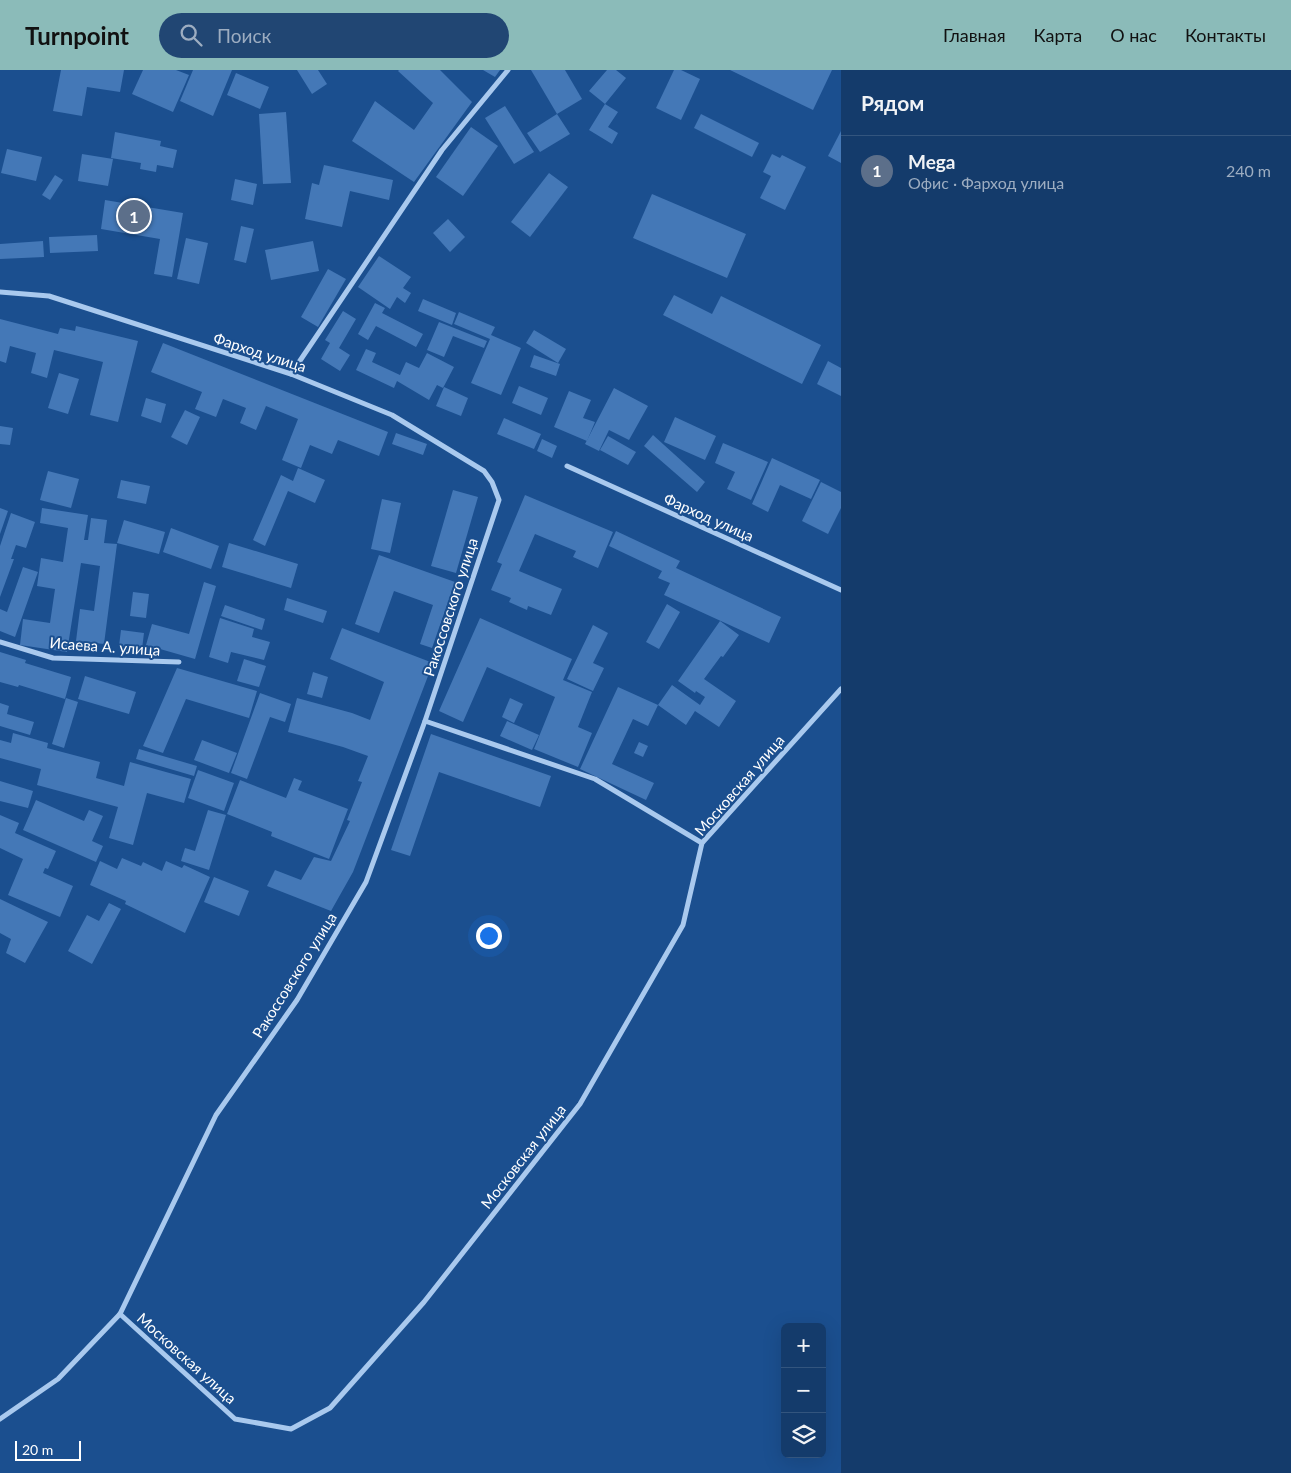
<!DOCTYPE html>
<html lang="ru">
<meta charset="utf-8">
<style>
:root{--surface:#143b6b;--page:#214673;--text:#f1f3f6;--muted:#9dadc1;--line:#33557e;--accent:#8bbbb9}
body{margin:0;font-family:Lato,sans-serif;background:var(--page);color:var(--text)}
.controls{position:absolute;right:15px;bottom:15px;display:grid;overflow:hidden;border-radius:8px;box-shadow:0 5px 20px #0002}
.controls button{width:45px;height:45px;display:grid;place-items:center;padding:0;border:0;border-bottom:1px solid var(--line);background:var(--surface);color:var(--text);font:25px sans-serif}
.scale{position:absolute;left:15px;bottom:12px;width:66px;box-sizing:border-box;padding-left:5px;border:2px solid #fff;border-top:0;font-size:14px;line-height:18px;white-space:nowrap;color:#fff;-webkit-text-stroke:4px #1b4f8f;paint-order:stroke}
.you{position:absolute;left:488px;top:865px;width:18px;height:18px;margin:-12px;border:4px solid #fff;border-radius:50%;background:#1a73e8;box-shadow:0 0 0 8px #1a73e833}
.badge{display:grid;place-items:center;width:32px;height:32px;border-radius:50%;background:var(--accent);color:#fff;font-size:16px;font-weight:700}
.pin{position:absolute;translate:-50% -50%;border:2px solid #fff;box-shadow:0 1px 5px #0006}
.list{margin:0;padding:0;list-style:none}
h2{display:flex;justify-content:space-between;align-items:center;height:65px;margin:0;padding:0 20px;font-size:21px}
h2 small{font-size:16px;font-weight:400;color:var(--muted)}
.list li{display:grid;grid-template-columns:32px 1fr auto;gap:15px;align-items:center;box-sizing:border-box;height:70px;padding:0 20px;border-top:1px solid var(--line)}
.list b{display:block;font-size:19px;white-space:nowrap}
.list p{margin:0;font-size:16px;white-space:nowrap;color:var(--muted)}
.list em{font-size:16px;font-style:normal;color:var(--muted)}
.icon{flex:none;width:28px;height:28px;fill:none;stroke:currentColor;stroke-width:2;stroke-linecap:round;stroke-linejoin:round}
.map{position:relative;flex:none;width:841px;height:1403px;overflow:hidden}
header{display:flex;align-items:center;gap:30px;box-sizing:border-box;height:70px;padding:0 25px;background:var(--accent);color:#111}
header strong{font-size:24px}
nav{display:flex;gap:28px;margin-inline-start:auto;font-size:18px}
.search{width:350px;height:45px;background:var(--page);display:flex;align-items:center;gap:12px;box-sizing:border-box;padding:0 18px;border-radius:28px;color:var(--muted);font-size:19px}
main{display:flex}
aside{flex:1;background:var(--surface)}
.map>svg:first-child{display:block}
</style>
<header>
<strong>Turnpoint</strong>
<div class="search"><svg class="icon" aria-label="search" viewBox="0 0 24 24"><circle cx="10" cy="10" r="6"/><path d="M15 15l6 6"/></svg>Поиск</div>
<nav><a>Главная</a><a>Карта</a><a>О нас</a><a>Контакты</a></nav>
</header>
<main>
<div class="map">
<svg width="841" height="1403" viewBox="0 0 841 1403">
<rect width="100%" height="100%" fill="#1b4f8f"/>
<!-- building -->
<g fill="#4478b7">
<polygon points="61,0 124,0 120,22 87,17 82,46 53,41"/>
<polygon points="143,0 176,0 189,5 173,42 132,24"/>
<polygon points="193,0 232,0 213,46 180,31"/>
<polygon points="297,0 318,0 327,14 312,24"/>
<polygon points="399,0 440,0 472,32 414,112 352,71 375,31 414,60 433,33 398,1"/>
<polygon points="483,0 500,0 495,7"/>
<polygon points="531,0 565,0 582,29 557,44"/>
<polygon points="607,0 616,0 626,8 605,34 618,42 608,57 618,63 612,74 589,60 605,34 589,21"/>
<polygon points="674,0 681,0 700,9 681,50 656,38"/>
<polygon points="730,0 832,0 813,40"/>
<polygon points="236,3 269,17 260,39 227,25"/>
<polygon points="505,36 534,82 514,94 485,48"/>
<polygon points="286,42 291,113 263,114 259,44"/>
<polygon points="557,44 570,64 540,82 527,63"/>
<polygon points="701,44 759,73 752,87 694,58"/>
<polygon points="471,57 498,76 463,126 436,107"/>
<polygon points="841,61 841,93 828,86"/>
<polygon points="115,62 161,71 160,76 177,80 173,98 157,95 156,102 140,99 141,93 111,88"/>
<polygon points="7,79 42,87 36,111 1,103"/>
<polygon points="82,84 113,89 108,116 78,111"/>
<polygon points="772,84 780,88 782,85 806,97 785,140 760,128 771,106 763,102"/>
<polygon points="324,95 393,110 389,130 350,121 342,157 305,149 312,113 319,115"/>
<polygon points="549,103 568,117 530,167 511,152"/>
<polygon points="55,105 63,110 50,130 42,125"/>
<polygon points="235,109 257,114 253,135 231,130"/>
<polygon points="652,124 746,164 727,208 633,168"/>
<polygon points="105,130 183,143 172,207 154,204 160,169 101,159"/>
<polygon points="448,149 465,167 450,182 433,163"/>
<polygon points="241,156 254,159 246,193 234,190"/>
<polygon points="97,165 98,181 50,183 49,167"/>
<polygon points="186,168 208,173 199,214 177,209"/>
<polygon points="43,171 44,187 0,189 0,174"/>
<polygon points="313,171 319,201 271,210 265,180"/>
<polygon points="379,186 411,207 403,218 411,223 405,233 397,227 390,239 358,217"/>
<polygon points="328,199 346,209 318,257 301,247"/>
<polygon points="674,225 712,244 721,226 821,275 802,314 663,245"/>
<polygon points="423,229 456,243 452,255 418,241"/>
<polygon points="375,233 385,238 382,243 423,264 416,277 376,256 368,270 358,264"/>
<polygon points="343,241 356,249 339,278 350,285 340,301 321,289 330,273 325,270"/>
<polygon points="459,242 495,257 491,265 521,278 501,325 471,313 490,269 454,254"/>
<polygon points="0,249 58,264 60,258 75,261 76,256 138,271 118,352 90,345 103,292 54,280 47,308 31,303 36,283 10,276 6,293 0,291"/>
<polygon points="439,252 487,271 484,278 453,266 444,287 427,280"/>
<polygon points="534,260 566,279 558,293 526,273"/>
<polygon points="163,273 388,362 379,386 338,370 332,384 310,375 301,398 282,390 298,349 266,336 256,360 240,353 246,338 223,329 216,347 195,339 202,322 151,302"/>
<polygon points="366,279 376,283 372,292 400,305 406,292 419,298 427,283 454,297 443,318 437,315 429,330 397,311 394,318 356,300"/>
<polygon points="534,285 560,294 556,306 530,297"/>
<polygon points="828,291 841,298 841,326 817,314"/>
<polygon points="59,303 79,309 68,344 48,338"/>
<polygon points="519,316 548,328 541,345 512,333"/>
<polygon points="444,317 468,328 461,346 436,336"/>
<polygon points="614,318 648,336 629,370 609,360 599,381 585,374"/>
<polygon points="569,321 591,330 583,348 595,352 587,371 554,357"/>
<polygon points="146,328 166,334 161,353 141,346"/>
<polygon points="185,340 200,347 187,375 171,367"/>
<polygon points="675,347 716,366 705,390 664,372"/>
<polygon points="504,348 541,364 534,379 497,364"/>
<polygon points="0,356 13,358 10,375 0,374"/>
<polygon points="396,363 427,374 423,385 392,374"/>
<polygon points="653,365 705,412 697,422 644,376"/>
<polygon points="608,366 636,382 628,395 600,380"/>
<polygon points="542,369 557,376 552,388 537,381"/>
<polygon points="723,373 768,392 751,430 727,419 735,402 715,393"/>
<polygon points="772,388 820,410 811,429 780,415 768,442 752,434"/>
<polygon points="298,398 325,410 315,433 288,421 265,476 253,470 281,405 293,411"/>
<polygon points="48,401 79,409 71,438 40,430"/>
<polygon points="121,410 150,416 146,434 117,428"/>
<polygon points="821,412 841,422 841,438 828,464 802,451"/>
<polygon points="453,420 478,427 456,503 431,496"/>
<polygon points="525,425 613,462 598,498 573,487 576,481 535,464 519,501 562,519 551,545 528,536 527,540 509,532 511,528 491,520 502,494 497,492"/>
<polygon points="382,429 401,433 390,483 371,479"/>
<polygon points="0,438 8,441 0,464"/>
<polygon points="42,438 88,445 84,470 88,470 91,448 107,450 104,473 117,474 104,574 76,571 80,539 94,541 100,496 81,493 67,582 20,575 23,549 50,553 55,519 37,516 41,488 63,492 68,458 40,453"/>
<polygon points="11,443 35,452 26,478 16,475 11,489 14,489 0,527 0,476"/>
<polygon points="124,450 165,462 159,484 117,473"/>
<polygon points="171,458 219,476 211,499 163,482"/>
<polygon points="616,461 680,491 676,498 781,547 769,573 664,525 670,513 658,508 662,501 609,476"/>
<polygon points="229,473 298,494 291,518 222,497"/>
<polygon points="379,485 455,512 432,578 420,574 433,535 394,521 379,563 355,554"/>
<polygon points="23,497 38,502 15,567 0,561 0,539 7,542"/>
<polygon points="204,512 216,516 195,589 146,575 152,554 189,564"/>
<polygon points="133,522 149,524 146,548 130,546"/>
<polygon points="287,528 327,541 323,553 284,540"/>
<polygon points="667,534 680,542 659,579 646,572"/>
<polygon points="225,535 265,549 262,560 221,546"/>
<polygon points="220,548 254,559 252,567 270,572 264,590 231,582 228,593 209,587"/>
<polygon points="480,548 572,589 563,610 592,622 578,657 592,663 578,697 534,679 555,627 487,597 463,652 439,641"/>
<polygon points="720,551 739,565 723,587 721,586 704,609 736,631 719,657 695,641 686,655 658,635 648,656 633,649 612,694 654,713 646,730 580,699 618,617 658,635 672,615 700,635 705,627 696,621 695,623 678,611"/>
<polygon points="593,555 608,563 593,593 604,598 593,621 567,609"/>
<polygon points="342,558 433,593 353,802 331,841 267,816 275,800 301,810 314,787 331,791 350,751 347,750 362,712 358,711 368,686 343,677 288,662 297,628 352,643 370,650 384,612 330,589"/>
<polygon points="121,560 144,563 142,579 119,576"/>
<polygon points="0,582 26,590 25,593 71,607 65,629 19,615 18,617 0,612"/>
<polygon points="244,589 266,596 259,617 237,611"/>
<polygon points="177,598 257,621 249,648 186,629 163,683 143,676"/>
<polygon points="313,602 328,607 322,628 307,624"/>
<polygon points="85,606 136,622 129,644 78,629"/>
<polygon points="260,623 291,634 285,652 270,647 247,709 231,703"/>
<polygon points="66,628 78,632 64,678 52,674"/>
<polygon points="510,628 523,634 514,653 502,647"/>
<polygon points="0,633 9,636 7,644 34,652 30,665 0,656"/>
<polygon points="507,651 539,665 532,680 500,666"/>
<polygon points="13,663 48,673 47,678 100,692 96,708 124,716 130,692 191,709 184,733 147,723 133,775 109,768 118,737 37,715 41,699 0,688 0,670 11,673"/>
<polygon points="431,664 551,706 540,737 439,702 410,786 391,780"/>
<polygon points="202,670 237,683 229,703 194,690"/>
<polygon points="639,672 648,676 643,687 634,683"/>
<polygon points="139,679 197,696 194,706 136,689"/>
<polygon points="198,700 234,713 224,741 188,728"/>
<polygon points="294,708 302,711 298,720 348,739 329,789 271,766 272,762 227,744 240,710 286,728"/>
<polygon points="0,711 33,721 28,738 0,731"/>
<polygon points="36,730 84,751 89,740 103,746 92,771 103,776 96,792 23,760"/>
<polygon points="208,740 226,745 209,800 181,791 185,778 195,781"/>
<polygon points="0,745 19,753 15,763 56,781 48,799 45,798 43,803 73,816 60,847 8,825 23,789 0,778"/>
<polygon points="122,788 141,796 143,792 162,801 166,791 182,798 184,795 210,807 185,863 125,834 126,831 90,815 100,791 117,799"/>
<polygon points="214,807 249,821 239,846 204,832"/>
<polygon points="0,829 48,852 25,893 6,883 11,869 0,863"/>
<polygon points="109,833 121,839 92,894 68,881 87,845 99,851"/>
</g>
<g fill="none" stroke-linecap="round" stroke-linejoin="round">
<!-- street -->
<g stroke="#a9c9ee" stroke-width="5">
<polyline points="0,222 49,226 291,304 392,345 484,401 492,412 499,430 425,651 366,812 297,930 216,1045 120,1244 58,1309 0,1349"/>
<polyline points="291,304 442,80 508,0"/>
<polyline points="567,396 841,520"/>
<polyline points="0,572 53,588 179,592"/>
<polyline points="425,651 595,709 702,773"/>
<polyline points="120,1244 235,1349 291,1359 330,1338 424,1232 580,1034 683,855 702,773 841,619"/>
</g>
</g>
<g text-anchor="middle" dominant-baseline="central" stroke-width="4" stroke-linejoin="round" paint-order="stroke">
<!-- street labels -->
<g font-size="15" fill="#fff" stroke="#1b4f8f">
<text transform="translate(260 282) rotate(18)">Фарход улица</text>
<text transform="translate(709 447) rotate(24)">Фарход улица</text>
<text transform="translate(450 537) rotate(-72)">Ракоссовского улица</text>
<text transform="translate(105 576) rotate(4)">Исаева А. улица</text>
<text transform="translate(739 715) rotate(-49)">Московская улица</text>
<text transform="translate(294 905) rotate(-58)">Ракоссовского улица</text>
<text transform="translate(523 1086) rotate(-52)">Московская улица</text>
<text transform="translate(187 1288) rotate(42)">Московская улица</text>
</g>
</g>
</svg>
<div class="controls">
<button>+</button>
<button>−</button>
<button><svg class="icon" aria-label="layers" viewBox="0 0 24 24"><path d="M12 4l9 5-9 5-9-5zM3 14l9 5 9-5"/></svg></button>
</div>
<div class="scale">20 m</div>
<div class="you"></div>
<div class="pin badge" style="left:134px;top:146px;background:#5c6f8a">1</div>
</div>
<aside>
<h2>Рядом<small></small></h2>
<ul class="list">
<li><span class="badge" style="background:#5c6f8a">1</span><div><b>Mega</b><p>Офис · Фарход улица</p></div><em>240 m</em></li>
</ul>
</aside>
</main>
